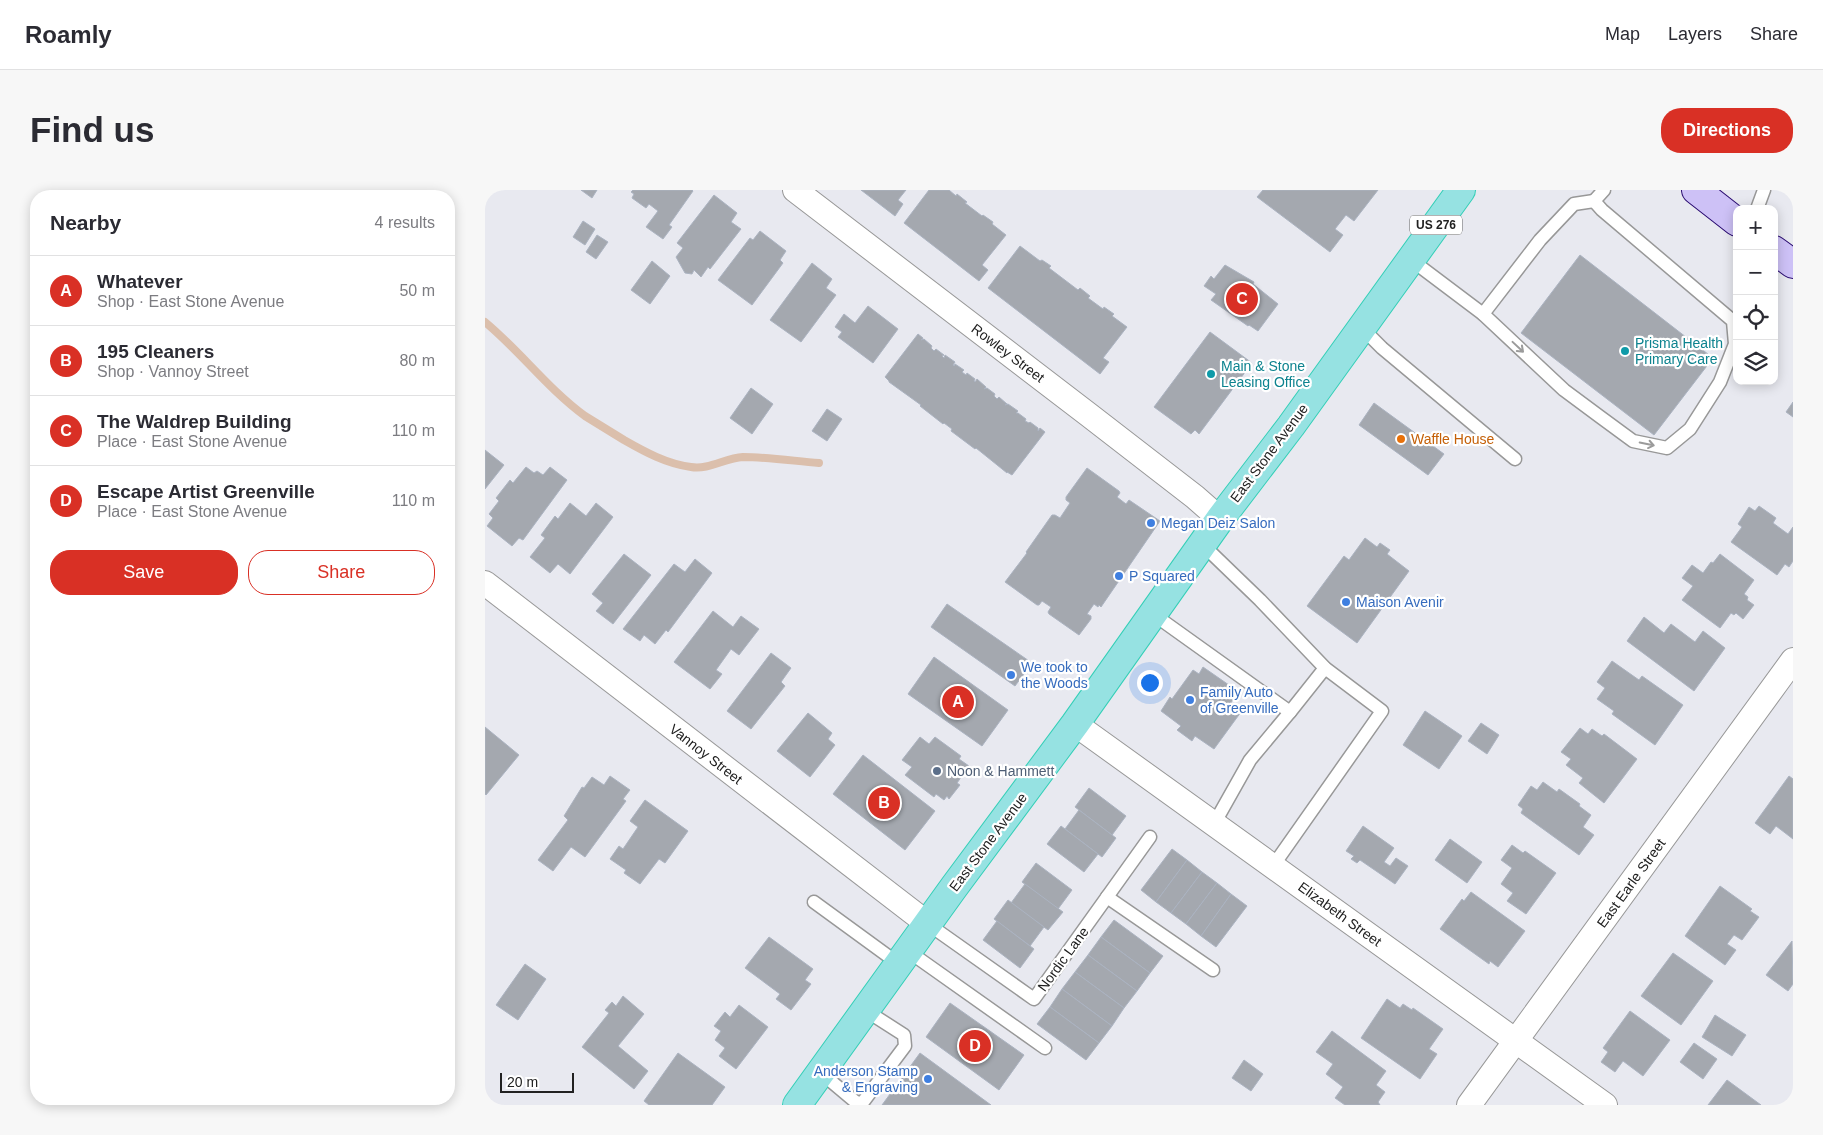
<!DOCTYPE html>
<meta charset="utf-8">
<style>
:root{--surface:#fff;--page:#f7f7f7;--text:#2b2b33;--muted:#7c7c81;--line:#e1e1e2;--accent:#d93025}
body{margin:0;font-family:Helvetica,sans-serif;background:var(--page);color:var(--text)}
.controls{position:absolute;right:15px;top:15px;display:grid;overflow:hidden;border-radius:10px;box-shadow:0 2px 12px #0003}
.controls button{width:45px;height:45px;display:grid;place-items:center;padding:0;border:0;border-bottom:1px solid var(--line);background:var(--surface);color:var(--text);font:25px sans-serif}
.scale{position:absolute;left:15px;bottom:12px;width:74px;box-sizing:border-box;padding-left:5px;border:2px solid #212121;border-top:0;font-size:14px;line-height:18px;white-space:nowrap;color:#212121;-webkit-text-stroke:4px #fff;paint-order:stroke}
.you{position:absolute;left:664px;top:492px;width:18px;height:18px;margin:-12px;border:4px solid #fff;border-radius:50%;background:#1a73e8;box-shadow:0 0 0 8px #1a73e833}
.badge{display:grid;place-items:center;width:32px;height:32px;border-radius:50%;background:var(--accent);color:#fff;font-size:16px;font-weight:700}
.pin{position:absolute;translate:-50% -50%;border:2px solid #fff;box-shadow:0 1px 5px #0006}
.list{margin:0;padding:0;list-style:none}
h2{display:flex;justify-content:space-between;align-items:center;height:65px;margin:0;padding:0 20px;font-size:21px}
h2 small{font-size:16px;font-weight:400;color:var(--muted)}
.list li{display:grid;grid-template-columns:32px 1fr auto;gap:15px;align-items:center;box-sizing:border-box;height:70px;padding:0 20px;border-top:1px solid var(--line)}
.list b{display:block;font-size:19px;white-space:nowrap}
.list p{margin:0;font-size:16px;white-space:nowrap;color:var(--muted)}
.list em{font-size:16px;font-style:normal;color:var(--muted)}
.actions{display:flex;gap:10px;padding:15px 20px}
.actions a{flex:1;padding:11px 0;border:1px solid var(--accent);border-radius:20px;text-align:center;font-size:18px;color:var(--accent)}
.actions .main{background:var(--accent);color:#fff}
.icon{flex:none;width:28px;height:28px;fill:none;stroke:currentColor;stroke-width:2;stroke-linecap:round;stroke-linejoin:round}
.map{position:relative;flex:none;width:1308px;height:915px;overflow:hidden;border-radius:20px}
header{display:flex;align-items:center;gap:30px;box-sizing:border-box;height:70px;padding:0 25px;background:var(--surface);border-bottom:1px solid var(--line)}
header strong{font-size:24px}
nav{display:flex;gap:28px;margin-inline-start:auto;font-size:18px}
.intro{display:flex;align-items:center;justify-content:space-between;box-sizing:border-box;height:120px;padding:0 30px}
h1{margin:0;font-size:35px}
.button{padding:12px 22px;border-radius:20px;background:var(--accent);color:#fff;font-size:18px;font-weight:700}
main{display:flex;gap:30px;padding:0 30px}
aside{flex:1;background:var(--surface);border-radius:20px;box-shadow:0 2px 12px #0003}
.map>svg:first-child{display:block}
</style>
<header>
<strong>Roamly</strong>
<nav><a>Map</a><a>Layers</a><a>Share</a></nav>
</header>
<div class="intro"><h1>Find us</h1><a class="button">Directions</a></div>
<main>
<aside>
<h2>Nearby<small>4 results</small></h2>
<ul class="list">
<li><span class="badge">A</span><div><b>Whatever</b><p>Shop · East Stone Avenue</p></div><em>50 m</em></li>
<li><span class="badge">B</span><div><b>195 Cleaners</b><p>Shop · Vannoy Street</p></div><em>80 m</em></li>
<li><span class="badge">C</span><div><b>The Waldrep Building</b><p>Place · East Stone Avenue</p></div><em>110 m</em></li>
<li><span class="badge">D</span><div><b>Escape Artist Greenville</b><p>Place · East Stone Avenue</p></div><em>110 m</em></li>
</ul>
<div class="actions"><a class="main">Save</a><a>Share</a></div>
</aside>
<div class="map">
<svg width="1308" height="915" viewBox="0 0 1308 915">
<rect width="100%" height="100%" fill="#e8e9f0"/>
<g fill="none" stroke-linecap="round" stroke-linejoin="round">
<!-- stream -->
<path stroke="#dbbfac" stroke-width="8" d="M0 132C35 161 63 199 100 226 113 234 126 242 139 250 160 262 182 274 206 277 224 280 240 268 258 267 283 267 309 271 334 273"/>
</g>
<!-- building -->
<g fill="#a4a8af" stroke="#abb3c1">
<polygon points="96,0 112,0 107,8"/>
<polygon points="148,0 207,0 208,1 184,35 187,37 178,49 161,37 173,21 164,14 161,18 147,8 149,4 146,2"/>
<polygon points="376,0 421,0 413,10 418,14 410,26"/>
<polygon points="444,0 464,0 471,6 472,4 482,12 480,13 497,26 498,25 508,32 507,34 521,45 497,75 503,80 494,91 419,33"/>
<polygon points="778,0 893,0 869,31 861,25 850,39 858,45 845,62 772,7"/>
<polygon points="229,5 252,23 246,32 256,39 225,79 223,77 216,87 209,80 207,84 200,83 191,67 198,58 192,53"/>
<polygon points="98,31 110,39 100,55 88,47"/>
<polygon points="275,41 301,61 295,70 298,73 267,115 233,90 265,48 268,50"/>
<polygon points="112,45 123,52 111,69 101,62"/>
<polygon points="535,56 555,71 557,70 566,76 564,78 593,100 595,98 605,106 603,108 618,119 619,117 629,124 627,126 642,137 618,168 624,172 615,184 503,98"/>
<polygon points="1095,65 1228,168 1169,245 1036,143"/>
<polygon points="167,71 185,86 165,114 146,100"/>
<polygon points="327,73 347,89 341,98 351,105 316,152 285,130"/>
<polygon points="740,75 769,92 768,94 793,114 773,141 764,135 763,136 726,110 731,104 719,96 726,86 729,89"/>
<polygon points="383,116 413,139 388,173 353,147 357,142 350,137 359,124 370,133"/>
<polygon points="725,142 767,173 714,244 710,240 706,244 669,217"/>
<polygon points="433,144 438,148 436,150 439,149 447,156 446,158 449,161 451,159 459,165 457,166 459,168 460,165 470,172 468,175 469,176 470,174 479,180 477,182 481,185 482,183 490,189 489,191 490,192 492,189 501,197 499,199 502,198 510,204 509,206 512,209 514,207 522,214 520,215 523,214 533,221 531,223 533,223 541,229 540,231 544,233 545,232 553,238 553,241 555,238 560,242 527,285 522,282 522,283 491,258 490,259 466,241 467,239 459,233 458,234 435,216 436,215 404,192 404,191 400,187"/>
<polygon points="266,198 288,214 267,244 245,228"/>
<polygon points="1308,212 1308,227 1301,222"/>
<polygon points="889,213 959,264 943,285 874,235"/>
<polygon points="342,219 357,229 342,251 327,241"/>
<polygon points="0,260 19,275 0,299"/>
<polygon points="41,277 49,283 52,281 58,285 65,277 82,290 38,350 34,348 27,356 2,336 8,328 4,324 14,311 11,308 25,290 28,293"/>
<polygon points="602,278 634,301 635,303 632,307 641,314 644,310 675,331 616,417 614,415 613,417 609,414 602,424 606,426 606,429 594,445 564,424 563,422 566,417 557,411 554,415 552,415 520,392 542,363 541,362 567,325 570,325 575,328 585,313 581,310 581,307"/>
<polygon points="85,313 101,326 111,313 128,327 85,384 73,374 65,383 45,367 60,348 56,345 70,326 73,329"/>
<polygon points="1274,316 1291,328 1288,333 1303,344 1308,337 1308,371 1304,377 1300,374 1292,385 1246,352 1257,337 1253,334 1264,317 1270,321"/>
<polygon points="880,348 892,357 895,353 905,360 902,364 924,381 872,453 822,416 859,366 864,370"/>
<polygon points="139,364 166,385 128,434 111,421 118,413 107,404"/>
<polygon points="1235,364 1269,390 1259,404 1263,407 1262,410 1269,415 1258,429 1251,423 1249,425 1246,423 1235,438 1197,410 1208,396 1197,388 1207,375 1218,383 1226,372 1228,373"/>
<polygon points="210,369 227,383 183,442 181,440 170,454 159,445 155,451 138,439 189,374 200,382"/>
<polygon points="462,414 547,473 530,496 446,437"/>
<polygon points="228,421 248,437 256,426 274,439 254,465 246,459 231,480 237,484 225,499 189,472"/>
<polygon points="1159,427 1179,443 1186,434 1210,452 1218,441 1240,458 1209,501 1142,451"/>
<polygon points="286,463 306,478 296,492 300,496 266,539 242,521"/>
<polygon points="449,467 523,520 497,556 423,504"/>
<polygon points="1127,471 1154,490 1157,486 1198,515 1170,555 1127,524 1129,521 1112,509 1120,498 1112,492"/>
<polygon points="718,477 754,502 745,514 756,522 729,559 710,546 707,551 692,540 696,536 676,521 685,507 687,509 708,480 714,484"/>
<polygon points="940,521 977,546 954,579 918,555"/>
<polygon points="323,523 347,543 343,549 350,555 325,587 292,561"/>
<polygon points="996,533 1014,545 1002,564 983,551"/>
<polygon points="0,537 34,565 1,605 0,604"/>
<polygon points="1095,538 1103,544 1107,539 1117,546 1119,544 1152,569 1119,613 1094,593 1098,588 1081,575 1086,569 1076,562"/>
<polygon points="435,547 444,554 450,547 476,566 474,569 484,576 472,593 475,595 464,609 462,606 459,610 451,604 449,607 420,585 427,577 417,570"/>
<polygon points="378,565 450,621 420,660 348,604"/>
<polygon points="125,586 145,600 138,609 141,611 100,667 86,657 68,681 53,670 83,630 79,626 97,597 99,598 107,587 119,595"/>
<polygon points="1304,586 1308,589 1308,649 1291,636 1285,644 1270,633"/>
<polygon points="1058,592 1072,602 1074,599 1095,614 1094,616 1106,625 1098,637 1109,645 1094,665 1036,623 1038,619 1033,615 1046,596 1052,600"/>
<polygon points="604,598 641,626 627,645 590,617"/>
<polygon points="160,610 203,641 180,673 174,669 155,694 139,683 141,680 125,669 134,656 138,659 153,637 145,631"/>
<polygon points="594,620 631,648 617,667 580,639"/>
<polygon points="576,636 613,664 599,682 562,654"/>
<polygon points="878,636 909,658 899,672 905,676 911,668 923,676 910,694 875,670 872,673 866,669 869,666 861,661"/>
<polygon points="965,649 997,672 982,693 950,670"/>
<polygon points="1027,655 1038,663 1040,661 1071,683 1041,724 1022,711 1028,703 1016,694 1027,678 1016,670"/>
<polygon points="687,659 702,670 671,712 656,700"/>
<polygon points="702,670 717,682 686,723 671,712"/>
<polygon points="551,673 587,700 573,719 537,692"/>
<polygon points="717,682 732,693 701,734 686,723"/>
<polygon points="732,693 746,704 716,746 701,734"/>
<polygon points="540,694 578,722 563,740 526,713"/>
<polygon points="1235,696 1267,719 1265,721 1274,727 1257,750 1249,745 1242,754 1251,760 1240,775 1200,746"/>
<polygon points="986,702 1040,741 1013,777 1005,771 1004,774 955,739 977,709 979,711"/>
<polygon points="746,704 762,716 731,757 716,746"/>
<polygon points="523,710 559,737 545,756 509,729"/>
<polygon points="629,730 678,766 665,783 616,747"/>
<polygon points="512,731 549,759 535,778 498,750"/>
<polygon points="284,747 328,779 320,790 326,794 306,820 291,809 295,804 260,778"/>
<polygon points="616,747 665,783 652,801 603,765"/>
<polygon points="1307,751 1308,794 1303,801 1281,785"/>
<polygon points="1188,763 1228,791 1196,835 1156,806"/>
<polygon points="603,765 652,801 639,818 590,782"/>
<polygon points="40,774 61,789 33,830 11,815"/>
<polygon points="590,782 639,818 627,836 577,799"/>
<polygon points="577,799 627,836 614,853 565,817"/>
<polygon points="138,806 159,824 133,856 163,881 149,899 97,857 124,823 120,820 127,812 131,816"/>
<polygon points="902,809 915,818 918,814 927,820 928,818 958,839 944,859 952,864 935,889 876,848"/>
<polygon points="465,813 539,865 514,900 441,847"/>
<polygon points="254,815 283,837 251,879 234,866 240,858 230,850 236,841 229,836 240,822 245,827"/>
<polygon points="565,817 614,853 601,870 552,834"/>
<polygon points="1145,821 1185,850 1158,886 1138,871 1130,882 1116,872 1123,862 1118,858"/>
<polygon points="1230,825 1261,845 1247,866 1217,847"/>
<polygon points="847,841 901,881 891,895 900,902 893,912 895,915 860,915 850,908 858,897 841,884 848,874 831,862"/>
<polygon points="1209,853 1232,869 1218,889 1195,872"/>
<polygon points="193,863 240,897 227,915 164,915 159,911"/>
<polygon points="435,863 506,915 397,915"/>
<polygon points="759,870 778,884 766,901 747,888"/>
<polygon points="1242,890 1276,915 1223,915"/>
</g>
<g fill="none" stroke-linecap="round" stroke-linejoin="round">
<!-- lane casing -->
<g stroke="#989898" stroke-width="15">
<g id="lane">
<polyline points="1272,19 1279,0"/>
<polyline points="925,69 998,124 1079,200 1114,226 1148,251 1182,258 1205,239 1235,192 1250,154 1248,131 1117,20 1109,11 1119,0"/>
<polyline points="998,124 1055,50 1089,14 1109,11"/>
<polyline points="876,137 897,158 1030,269"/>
<polyline points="718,355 775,410 840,478 897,521 788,676"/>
<polyline points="668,424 805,522 765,570 729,634"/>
<polyline points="805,522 840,478"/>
<polyline points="622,707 728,780"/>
<polyline points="329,712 414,774"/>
<polyline points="443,734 549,809 665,647"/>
<polyline points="423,761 560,858"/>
<polyline points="335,882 372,913 378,912 420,856 419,845 380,820"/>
</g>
</g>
<!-- street casing -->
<g stroke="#989898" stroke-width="26">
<g id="street">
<polyline points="310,0 604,225 710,307 735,329"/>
<polyline points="0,393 443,734"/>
<polyline points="590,534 1120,915"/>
<polyline points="984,915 1308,470"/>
</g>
</g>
<!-- secondary casing -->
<g stroke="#2b0d72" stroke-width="30">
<g id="secondary">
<polyline points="1211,0 1252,32"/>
<polyline points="1289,60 1308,74"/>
</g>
</g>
<!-- highway casing -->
<g stroke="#34cfb7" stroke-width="30">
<polyline id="highway" points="312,915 469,697 590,534 735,329 806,236 976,0"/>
</g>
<!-- lane -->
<use href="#lane" stroke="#fff" stroke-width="12"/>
<!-- street -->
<use href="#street" stroke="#fff" stroke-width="24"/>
<!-- secondary -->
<use href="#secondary" stroke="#cdc1f6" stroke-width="28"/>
<!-- highway -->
<use href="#highway" stroke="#96e2e2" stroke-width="28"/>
</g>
<!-- one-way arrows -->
<defs><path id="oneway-shaft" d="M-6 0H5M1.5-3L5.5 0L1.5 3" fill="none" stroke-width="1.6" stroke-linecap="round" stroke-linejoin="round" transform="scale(1.25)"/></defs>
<g stroke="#9b9b9b">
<use href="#oneway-shaft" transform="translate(1033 157) rotate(43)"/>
<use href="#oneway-shaft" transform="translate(1162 254) rotate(12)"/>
</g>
<!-- markers -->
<g fill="#0f9aa8" stroke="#fff" stroke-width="2">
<circle cx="1140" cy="161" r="5"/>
<circle cx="726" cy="184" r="5"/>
</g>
<circle fill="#e8710a" stroke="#fff" stroke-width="2" cx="916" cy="249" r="5"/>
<g fill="#3f7fe0" stroke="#fff" stroke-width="2">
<circle cx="666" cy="333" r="5"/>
<circle cx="634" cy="386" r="5"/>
<circle cx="861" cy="412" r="5"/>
<circle cx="526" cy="485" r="5"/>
<circle cx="705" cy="510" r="5"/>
<circle cx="443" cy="889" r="5"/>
</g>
<circle fill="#5c6f8a" stroke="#fff" stroke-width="2" cx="452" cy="581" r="5"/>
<g text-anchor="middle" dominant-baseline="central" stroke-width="4.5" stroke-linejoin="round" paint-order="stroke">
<!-- shield labels -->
<rect fill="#fff" stroke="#646464" stroke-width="1" x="925" y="25.5" width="52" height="19" rx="4"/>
<g font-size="12" font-weight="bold" fill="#212121">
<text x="951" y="35">US 276</text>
</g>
<!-- culture labels -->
<g font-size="14" fill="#0d838f" stroke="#fff" text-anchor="start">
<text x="1150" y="153">Prisma Health<tspan x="1150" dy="16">Primary Care</tspan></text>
<text x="736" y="176">Main &amp; Stone<tspan x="736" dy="16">Leasing Office</tspan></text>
</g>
<!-- street labels -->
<g font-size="14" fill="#212121" stroke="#fff">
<text transform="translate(523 163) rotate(37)">Rowley Street</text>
<text transform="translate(784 263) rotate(-53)">East Stone Avenue</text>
<text transform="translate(221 564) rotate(38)">Vannoy Street</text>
<text transform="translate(503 652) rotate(-53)">East Stone Avenue</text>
<text transform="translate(1146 693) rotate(-54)">East Earle Street</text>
<text transform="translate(855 724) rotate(36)">Elizabeth Street</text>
<text transform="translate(578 769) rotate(-54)">Nordic Lane</text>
</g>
<!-- food labels -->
<g font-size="14" fill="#c56008" stroke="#fff" text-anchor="start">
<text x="926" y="249">Waffle House</text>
</g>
<!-- shop labels -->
<g font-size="14" fill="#366cbe" stroke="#fff" text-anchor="start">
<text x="676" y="333">Megan Deiz Salon</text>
<text x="644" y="386">P Squared</text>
<text x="871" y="412">Maison Avenir</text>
<text x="536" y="477">We took to<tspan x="536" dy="16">the Woods</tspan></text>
<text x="715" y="502">Family Auto<tspan x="715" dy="16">of Greenville</tspan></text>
<text x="433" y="881" text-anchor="end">Anderson Stamp<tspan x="433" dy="16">&amp; Engraving</tspan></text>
</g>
<!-- service labels -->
<g font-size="14" fill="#4e5e75" stroke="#fff" text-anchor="start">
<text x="462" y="581">Noon &amp; Hammett</text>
</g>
</g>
</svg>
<div class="controls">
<button>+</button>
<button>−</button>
<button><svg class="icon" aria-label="locate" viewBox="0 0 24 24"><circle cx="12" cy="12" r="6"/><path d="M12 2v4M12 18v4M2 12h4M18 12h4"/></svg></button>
<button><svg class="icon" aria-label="layers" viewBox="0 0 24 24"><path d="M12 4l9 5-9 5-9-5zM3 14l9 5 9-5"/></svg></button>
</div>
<div class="scale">20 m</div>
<div class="you"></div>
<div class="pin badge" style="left:473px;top:512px">A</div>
<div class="pin badge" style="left:399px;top:613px">B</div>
<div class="pin badge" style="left:757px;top:109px">C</div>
<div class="pin badge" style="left:490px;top:856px">D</div>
</div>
</main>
